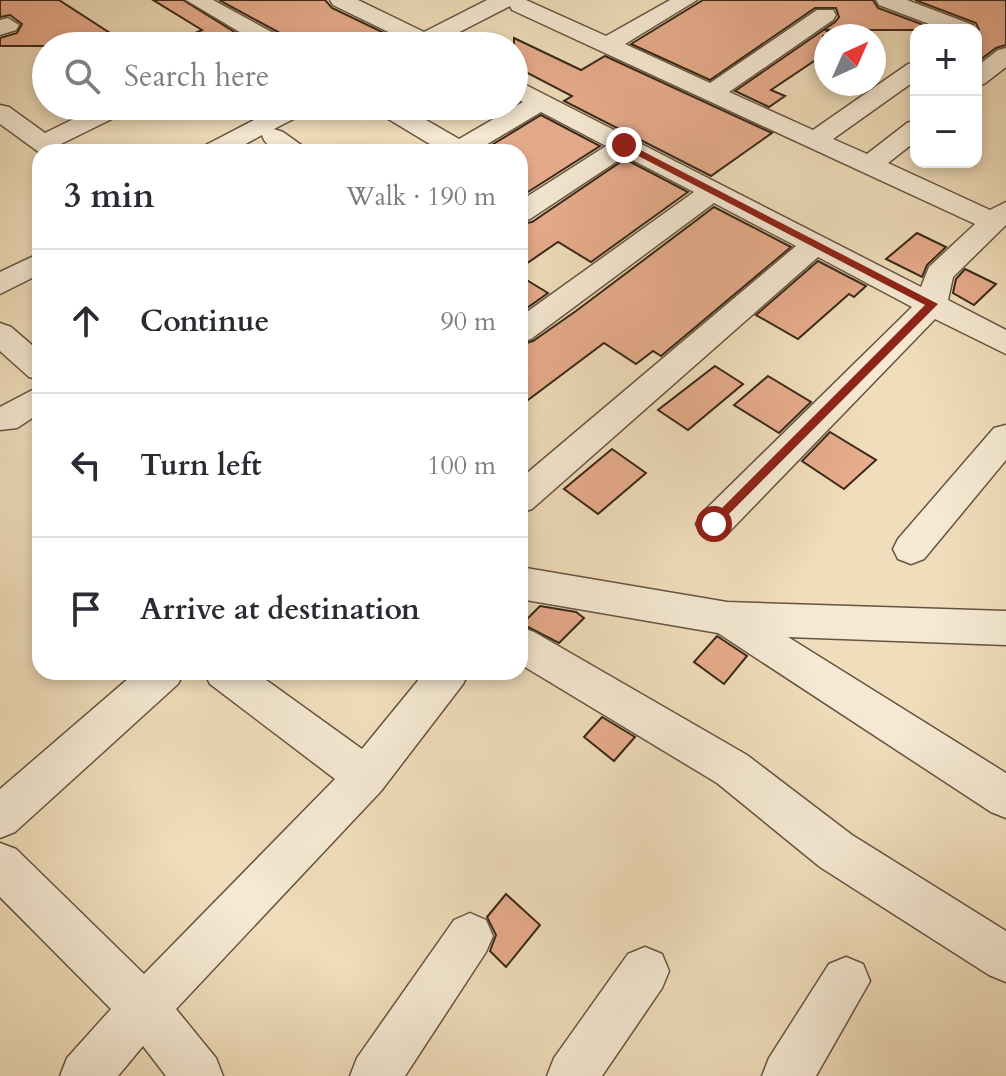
<!DOCTYPE html>
<meta charset="utf-8">
<style>
:root{--surface:#fff;--page:#f7f7f7;--text:#2b2b33;--muted:#7c7c81;--line:#e1e1e2}
body{margin:0;font-family:Cardo,serif;background:var(--page);color:var(--text)}
.controls{position:absolute;right:24px;top:24px;display:grid;overflow:hidden;border-radius:16px;box-shadow:0 4px 12px #0003}
.controls button{width:72px;height:72px;display:grid;place-items:center;padding:0;border:0;border-bottom:2px solid var(--line);background:var(--surface);color:var(--text);font:40px sans-serif}
.compass{position:absolute;left:814px;top:24px;width:72px;height:72px;border-radius:50%;background:var(--surface);box-shadow:0 4px 12px #0003;rotate:45deg}
.stop{position:absolute;width:24px;height:24px;margin:-18px;border:6px solid #8f2418;border-radius:50%;background:#fff}
.stop.end{background:#8f2418;border-color:#fff;box-shadow:0 2px 8px #0008}
.list{margin:0;padding:0;list-style:none}
h2{display:flex;justify-content:space-between;align-items:center;height:104px;margin:0;padding:0 32px;font-size:34px}
h2 small{font-size:26px;font-weight:400;color:var(--muted)}
.list li{display:grid;grid-template-columns:52px 1fr auto;gap:24px;align-items:center;box-sizing:border-box;height:144px;padding:0 32px;border-top:2px solid var(--line)}
.list b{display:block;font-size:30px;white-space:nowrap}
.list em{font-size:26px;font-style:normal;color:var(--muted)}
.icon{flex:none;width:44px;height:44px;fill:none;stroke:currentColor;stroke-width:2;stroke-linecap:round;stroke-linejoin:round}
.map{position:relative;flex:none;width:1006px;height:1076px;overflow:hidden}
.search{position:absolute;background:var(--surface);box-shadow:0 4px 12px #0003;left:32px;top:32px;width:496px;height:88px;display:flex;align-items:center;gap:20px;box-sizing:border-box;padding:0 28px;border-radius:44px;color:var(--muted);font-size:30px}
.panel{position:absolute;background:var(--surface);box-shadow:0 4px 12px #0003;left:32px;top:144px;width:496px;height:536px;border-radius:24px}
.map>svg:first-child{display:block}
</style>
<div class="map">
<svg width="1006" height="1076" viewBox="0 0 1006 1076">
<rect width="100%" height="100%" fill="#f0ddbb"/>
<filter id="stains"><feTurbulence type="fractalNoise" baseFrequency=".0025" numOctaves="4"/><feColorMatrix values="0 0 0 0 .2 0 0 0 0 .09 0 0 0 0 .02 0 0 0 .5 -.17"/></filter>
<radialGradient id="worn" r=".72"><stop offset=".6" stop-color="#630" stop-opacity="0"/><stop offset="1" stop-color="#630" stop-opacity=".3"/></radialGradient>
<!-- building -->
<g fill="#e7ac8c" stroke="#382717" stroke-width="2">
<polygon points="0,0 59,0 130,46 0,46 0,38 17,33 22,24 10,15 0,17"/>
<polygon points="153,0 183,0 257,46 166,46 202,30"/>
<polygon points="219,0 325,0 332,8 403,42 401,46 294,46 289,38"/>
<polygon points="703,0 873,0 878,8 937,30 825,30 838,35 823,36 826,53 771,90 785,96 769,107 735,91 835,22 839,17 836,8 815,8 710,80 631,44"/>
<polygon points="915,0 1006,0 1006,45 996,48 976,63 976,33 979,30 976,23"/>
<polygon points="514,38 581,70 605,56 772,133 711,176 564,101 572,96 514,66"/>
<polygon points="541,115 600,146 520,197 520,152 480,152"/>
<polygon points="625,159 688,192 591,262 558,242 520,268 520,224 532,222"/>
<polygon points="714,207 791,247 661,356 653,351 636,364 604,343 520,406 520,345 533,341 576,311"/>
<polygon points="917,233 946,247 927,265 922,277 886,259"/>
<polygon points="818,261 866,286 854,297 849,294 798,339 756,315"/>
<polygon points="965,269 996,284 974,305 953,293 956,279"/>
<polygon points="520,276 548,293 520,313"/>
<polygon points="715,366 743,384 688,430 658,410"/>
<polygon points="768,376 811,402 779,433 734,405"/>
<polygon points="830,432 876,460 844,489 802,461"/>
<polygon points="612,449 646,473 598,514 564,489"/>
<polygon points="540,606 576,612 584,618 559,643 522,624"/>
<polygon points="717,636 747,656 724,684 694,662"/>
<polygon points="602,717 635,737 614,761 584,737"/>
<polygon points="506,894 540,925 506,967 490,951 496,935 487,917"/>
</g>
<g fill="none" stroke-linecap="round" stroke-linejoin="round">
<!-- minor casing -->
<g stroke="#665440" stroke-width="3">
<g id="minor">
<polygon points="186,0 213,0 288,41 291,46 263,46"/>
<polygon points="330,0 358,0 424,32 487,0 526,0 606,36 670,0 697,0 625,44 710,83 817,10 833,10 836,15 833,20 729,92 813,130 908,64 916,62 916,80 833,139 867,154 907,123 916,120 916,141 888,163 990,210 1006,202 1006,225 953,277 948,300 1006,330 1006,354 935,319 727,534 714,538 701,534 696,524 701,514 912,307 818,257 532,509 520,513 520,479 796,246 714,203 531,339 520,342 520,317 694,192 625,156 530,219 520,221 520,201 606,146 541,112 474,152 443,152 375,111 372,106 402,106 459,139 523,102 514,98 514,81 522,83 921,287 929,267 975,224 512,10 510,6 442,41 445,46 404,46 407,41 333,5"/>
<polygon points="876,0 907,0 973,25 976,30 945,30 879,5"/>
<polygon points="8,18 19,25 16,30 0,35 0,20"/>
<polygon points="1006,48 1006,67 984,84 976,86 976,67 998,50"/>
<polygon points="0,105 9,107 45,133 100,106 131,106 128,111 61,144 68,152 40,153 0,124"/>
<path d="M281 106H312L309 111 274 129 283 132 311 152C293 152 268 155 262 135L231 152H198L202 147Z"/>
<polygon points="40,253 40,274 0,294 0,272"/>
<polygon points="0,323 11,327 40,352 40,380 29,377 0,351"/>
<polygon points="40,386 40,413 17,428 0,430 0,407"/>
<polygon points="1006,425 1006,460 924,559 911,564 898,559 893,549 898,539 994,428"/>
<polygon points="520,567 727,602 1006,611 1006,645 788,637 1006,773 1006,818 991,812 718,633 520,599"/>
<polygon points="520,627 534,632 747,755 852,835 1006,931 1006,982 989,975 820,867 717,783 520,664"/>
<polygon points="136,672 184,672 178,684 15,832 0,838 0,789"/>
<polygon points="204,672 255,672 362,749 425,672 469,672 463,684 381,791 176,1009 216,1058 223,1076 166,1076 143,1046 118,1076 60,1076 67,1058 111,1009 0,897 0,843 16,849 144,974 335,779 210,684"/>
<polygon points="470,913 486,920 493,936 486,952 405,1076 350,1076 357,1058 454,920"/>
<polygon points="645,947 662,954 669,971 662,988 602,1076 547,1076 554,1058 628,954"/>
<polygon points="846,957 863,964 870,981 816,1076 762,1076 769,1058 829,964"/>
</g>
</g>
<!-- minor -->
<use href="#minor" fill="#f5e9d3" fill-rule="evenodd"/>
</g>
<!-- route -->
<polygon fill="#8f2418" points="621,143 627,143 938,304 714,529 710,527 710,520 925,305 621,147"/>
<rect width="100%" height="100%" filter="url(#stains)"/>
<rect width="100%" height="100%" fill="url(#worn)"/>
</svg>
<div class="controls">
<button>+</button>
<button>−</button>
</div>
<svg class="compass" viewBox="-18 -18 36 36"><path d="M0-13l5 13h-10z" fill="#e53935"/><path d="M0 13l5-13h-10z" fill="#7c7c81"/></svg>
<div class="stop" style="left:714px;top:524px"></div>
<div class="stop end" style="left:624px;top:145px"></div>
<div class="search"><svg class="icon" aria-label="search" viewBox="0 0 24 24"><circle cx="10" cy="10" r="6"/><path d="M15 15l6 6"/></svg>Search here</div>
<section class="panel">
<h2>3 min<small>Walk · 190 m</small></h2>
<ul class="list">
<li><svg class="icon" aria-label="ahead" viewBox="0 0 24 24"><path d="M12 20V5M6 11l6-6 6 6"/></svg><div><b>Continue</b></div><em>90 m</em></li>
<li><svg class="icon" aria-label="left" viewBox="0 0 24 24"><path d="M17 20v-9H6M10 6l-5 5 5 5"/></svg><div><b>Turn left</b></div><em>100 m</em></li>
<li><svg class="icon" aria-label="arrive" viewBox="0 0 24 24"><path d="M6 21V4h12l-3 4 3 4H6"/></svg><div><b>Arrive at destination</b></div></li>
</ul>
</section>
</div>
